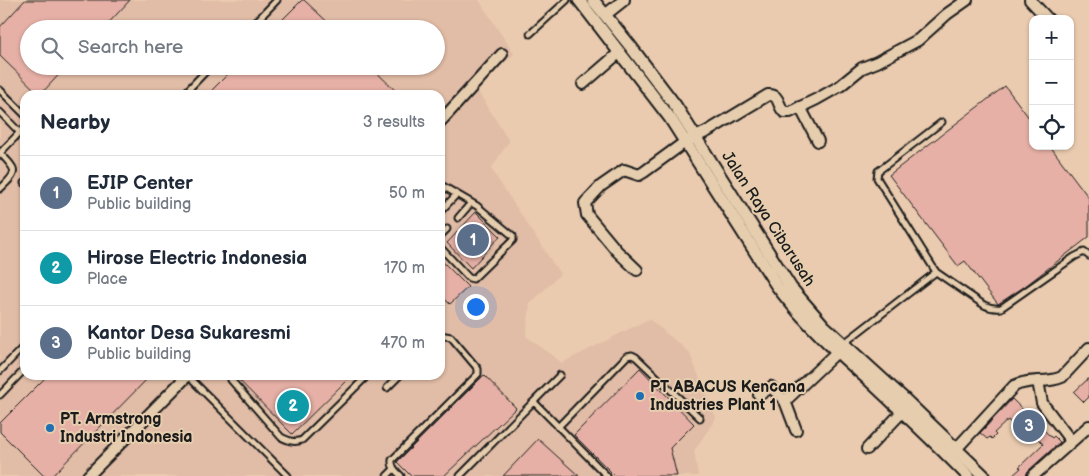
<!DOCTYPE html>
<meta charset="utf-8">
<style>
:root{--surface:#fff;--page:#f2f2f3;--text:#1f2937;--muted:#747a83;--line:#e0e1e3;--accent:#2563eb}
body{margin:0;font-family:"Balsamiq Sans",sans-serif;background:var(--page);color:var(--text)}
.controls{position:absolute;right:15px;top:15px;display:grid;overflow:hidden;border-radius:10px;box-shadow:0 1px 4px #0004}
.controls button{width:45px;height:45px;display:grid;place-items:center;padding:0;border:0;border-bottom:1px solid var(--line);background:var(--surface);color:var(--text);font:25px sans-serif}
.you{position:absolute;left:475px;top:306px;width:18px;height:18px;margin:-12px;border:4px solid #fff;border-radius:50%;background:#1a73e8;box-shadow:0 0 0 8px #1a73e833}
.badge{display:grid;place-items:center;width:32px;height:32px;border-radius:50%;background:var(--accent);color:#fff;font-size:16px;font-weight:700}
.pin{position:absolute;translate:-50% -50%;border:2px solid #fff;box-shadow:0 1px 5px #0006}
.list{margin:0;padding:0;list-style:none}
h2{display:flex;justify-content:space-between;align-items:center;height:65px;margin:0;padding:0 20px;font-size:21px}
h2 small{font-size:16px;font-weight:400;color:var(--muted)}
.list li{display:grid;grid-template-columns:32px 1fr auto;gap:15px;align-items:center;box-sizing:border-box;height:75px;padding:0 20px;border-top:1px solid var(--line)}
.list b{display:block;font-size:19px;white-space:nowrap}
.list p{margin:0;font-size:16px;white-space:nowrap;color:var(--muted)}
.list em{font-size:16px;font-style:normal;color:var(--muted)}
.icon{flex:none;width:28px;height:28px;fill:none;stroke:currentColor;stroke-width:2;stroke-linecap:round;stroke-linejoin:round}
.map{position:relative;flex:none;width:1089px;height:476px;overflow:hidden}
.search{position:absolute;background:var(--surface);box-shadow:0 1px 4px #0004;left:20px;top:20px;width:425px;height:55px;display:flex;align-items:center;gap:12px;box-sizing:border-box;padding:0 18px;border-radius:28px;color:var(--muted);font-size:19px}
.panel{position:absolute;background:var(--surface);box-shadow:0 1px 4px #0004;left:20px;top:90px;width:425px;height:290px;border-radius:15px}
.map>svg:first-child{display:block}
</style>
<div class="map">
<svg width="1089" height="476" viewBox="0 0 1089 476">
<rect width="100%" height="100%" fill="#eacbaf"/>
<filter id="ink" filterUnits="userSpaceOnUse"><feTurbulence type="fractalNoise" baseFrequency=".02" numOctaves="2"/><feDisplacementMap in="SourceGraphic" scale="10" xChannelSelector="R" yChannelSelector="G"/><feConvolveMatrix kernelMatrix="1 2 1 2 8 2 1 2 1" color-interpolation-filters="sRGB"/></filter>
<g filter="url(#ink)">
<!-- built -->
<path fill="#e1bca6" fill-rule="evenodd" d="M0 0H479L514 54 477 90 509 141 491 169 560 274 530 304 526 336 562 363 649 319 689 352 716 418 694 451 698 476H0ZM29 29H436V66H29ZM25 95H440V375H25Z"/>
<!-- building -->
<g fill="#e6b0a6" stroke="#1c1c1c">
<polygon points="25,0 130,0 103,29 29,29 29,66 67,66 40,95 0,56 0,27"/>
<polygon points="302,0 304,0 335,29 273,29"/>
<polygon points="236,66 370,66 400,95 207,95"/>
<polygon points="1005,86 1033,123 1033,146 1050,146 1089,198 1089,237 1024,287 998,304 965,261 958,266 889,175"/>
<polygon points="476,212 500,236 471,268 447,243"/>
<polygon points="440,259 468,287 450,304 440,295"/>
<polygon points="640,368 694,424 670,448 677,476 615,476 574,435"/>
<polygon points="48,375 151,375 52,476 44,476 0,432 0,423"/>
<polygon points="234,375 352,375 292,434"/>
<polygon points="484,375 516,408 444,476 411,476 397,462"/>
<polygon points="1089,378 1089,397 1084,402 1074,392"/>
<polygon points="1012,399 1052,438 1054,436 1060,442 1028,471 1026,476 1012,476 1021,468 1019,467 1043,444 1028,429 1022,435 1008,420 994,433 996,435 992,439 990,437 987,439 980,433"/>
<polygon points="538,439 579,476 503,476"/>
</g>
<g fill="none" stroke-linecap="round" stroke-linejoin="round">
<!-- service casing -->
<g stroke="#1c1c1c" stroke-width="9">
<g id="service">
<polyline points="249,29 277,0"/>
<polyline points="530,34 567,0"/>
<polyline points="0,90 25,115"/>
<polyline points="183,95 211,66"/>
<polyline points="0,112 25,138"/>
<path d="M942 122 881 169 878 171 877 178 936 272 984 305C990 308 994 309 1001 308L1074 257 1084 252 1089 256"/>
<polyline points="24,183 25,183"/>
<path d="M0 189C18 172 18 171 0 153L25 127"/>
<polyline points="440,212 456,195"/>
<polyline points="458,218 471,203"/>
<polyline points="440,236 447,229"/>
<polyline points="440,247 469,278 473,279 513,240 513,236 477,206 441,185"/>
<polyline points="843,344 936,272"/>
<polyline points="0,371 25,345"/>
<path d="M230 375 231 380 281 437C289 441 294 443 302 440L368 375"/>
<polyline points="188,376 288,476"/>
<polyline points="387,388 400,375"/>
<polyline points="0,395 25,369"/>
<polyline points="534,402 607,476"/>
<polyline points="558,427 627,356 632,355 636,357 700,418"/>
<polyline points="387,476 394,469"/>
<path d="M401 476C396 471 391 467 392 460L478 374V369L451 337 440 335"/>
<polyline points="460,476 560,375"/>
</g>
</g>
<!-- minor casing -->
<g stroke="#1c1c1c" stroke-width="14">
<g id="minor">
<polyline points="1030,0 1048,19"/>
<polyline points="605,15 624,0"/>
<polyline points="583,84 620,52"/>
<polyline points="800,107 818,141"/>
<polyline points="440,122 502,54"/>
<path d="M637 270 617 251 587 215 585 203 601 186 624 170 639 175 644 172 685 142 708 131 768 95C780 94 777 105 784 112H790L817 99 840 86 862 68 877 62 918 40 947 14 967 0"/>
<polyline points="1038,381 1042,403 1071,441"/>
<polyline points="759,395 771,387 785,401 837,352"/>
<polyline points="785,401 796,430"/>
<path d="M957 448 1014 386C1029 378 1047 384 1062 377L1089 348"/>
<polyline points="867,449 902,412"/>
<polyline points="88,476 188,375"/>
<polyline points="1033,476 1089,426"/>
</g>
</g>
<!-- tertiary casing -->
<g stroke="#1c1c1c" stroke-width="15">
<g id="tertiary">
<path d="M579 0 670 118 777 286C806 324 836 351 871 382 904 413 937 444 968 476"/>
<polyline points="593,0 631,47 675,105 791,288 824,326 901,396 984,476"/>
</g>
</g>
<!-- service -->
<use href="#service" stroke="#e6cdae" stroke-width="5"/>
<!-- minor -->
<use href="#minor" stroke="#e6cdae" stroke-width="10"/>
<!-- tertiary -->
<use href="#tertiary" stroke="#e6cdae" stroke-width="11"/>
</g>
</g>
<!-- markers -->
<g fill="#1f6fb2" stroke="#e6cdae" stroke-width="2">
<circle cx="640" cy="396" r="5"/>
<circle cx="50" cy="428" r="5"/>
</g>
<g text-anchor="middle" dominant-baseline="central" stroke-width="4" stroke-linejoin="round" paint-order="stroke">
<!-- street labels -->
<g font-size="16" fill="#1c1c1c" stroke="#e6cdae">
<text transform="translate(768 219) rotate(57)">Jalan Raya Cibarusah</text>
</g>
<!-- poi labels -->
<g font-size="16" font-weight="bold" fill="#1c1c1c" stroke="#e6cdae" text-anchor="start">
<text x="650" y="387">PT ABACUS Kencana<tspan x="650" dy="18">Industries Plant 1</tspan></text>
<text x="60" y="419">PT. Armstrong<tspan x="60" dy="18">Industri Indonesia</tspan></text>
</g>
</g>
</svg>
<div class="controls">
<button>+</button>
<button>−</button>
<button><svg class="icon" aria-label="locate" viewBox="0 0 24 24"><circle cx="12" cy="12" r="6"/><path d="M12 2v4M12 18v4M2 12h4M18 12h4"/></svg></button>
</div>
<div class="you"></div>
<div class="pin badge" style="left:473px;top:240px;background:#5c6f8a">1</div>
<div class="pin badge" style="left:293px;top:406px;background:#0f9aa8">2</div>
<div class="pin badge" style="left:1029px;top:426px;background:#5c6f8a">3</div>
<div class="search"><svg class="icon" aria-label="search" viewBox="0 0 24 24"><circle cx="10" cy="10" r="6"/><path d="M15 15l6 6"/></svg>Search here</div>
<section class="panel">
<h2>Nearby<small>3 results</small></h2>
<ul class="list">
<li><span class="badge" style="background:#5c6f8a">1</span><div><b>EJIP Center</b><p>Public building</p></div><em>50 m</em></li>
<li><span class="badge" style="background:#0f9aa8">2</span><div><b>Hirose Electric Indonesia</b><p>Place</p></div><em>170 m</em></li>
<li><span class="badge" style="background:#5c6f8a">3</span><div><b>Kantor Desa Sukaresmi</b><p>Public building</p></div><em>470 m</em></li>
</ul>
</section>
</div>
